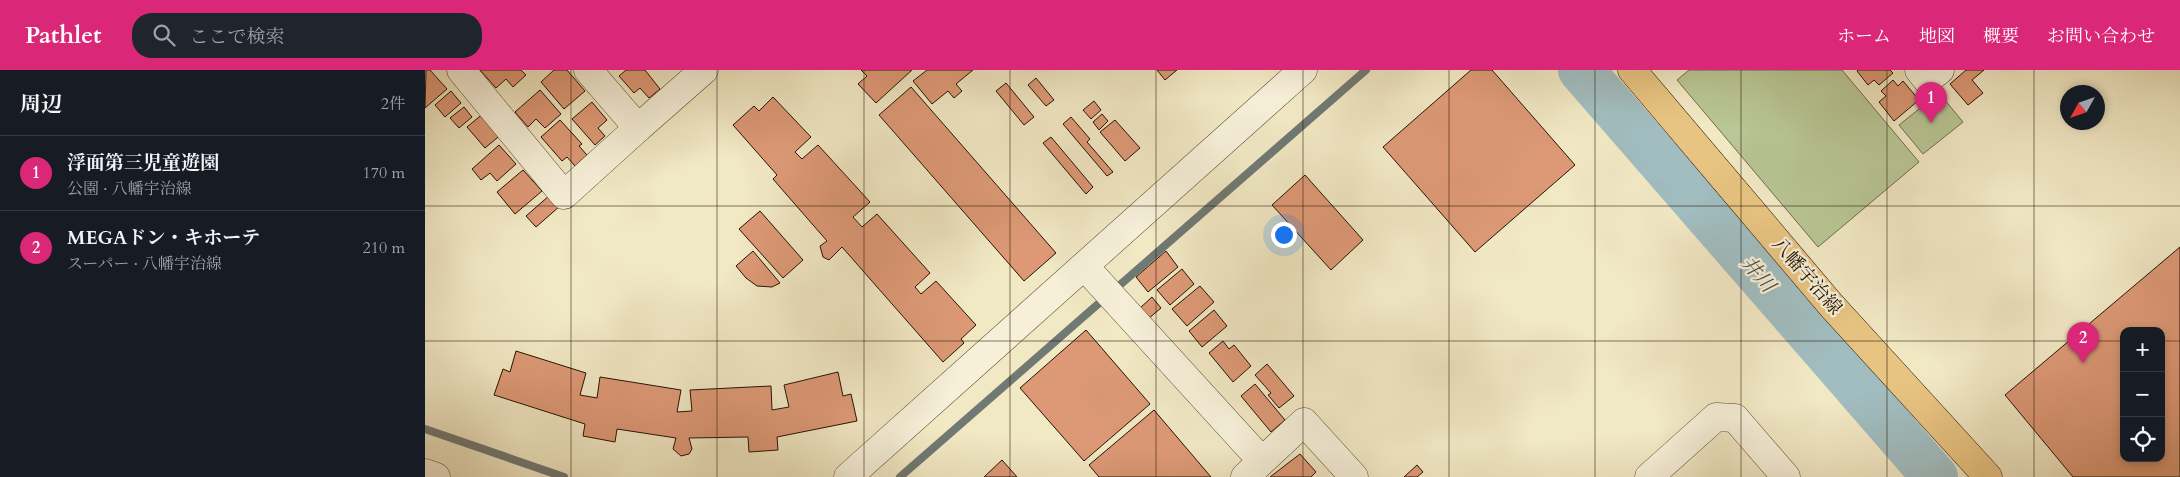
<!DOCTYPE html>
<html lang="ja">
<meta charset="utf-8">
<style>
:root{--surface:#171b24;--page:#20242c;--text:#f1f3f6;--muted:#9ea1a6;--line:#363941;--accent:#db2777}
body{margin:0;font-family:Cardo,"Noto Serif JP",serif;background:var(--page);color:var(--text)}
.controls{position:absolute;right:15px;bottom:15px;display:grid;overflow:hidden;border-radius:10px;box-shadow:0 2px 8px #0003}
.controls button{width:45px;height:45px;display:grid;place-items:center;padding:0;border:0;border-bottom:1px solid var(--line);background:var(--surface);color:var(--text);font:25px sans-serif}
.compass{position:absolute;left:1635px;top:15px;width:45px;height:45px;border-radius:50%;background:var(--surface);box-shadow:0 2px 8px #0003;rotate:230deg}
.you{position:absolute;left:858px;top:164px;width:18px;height:18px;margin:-12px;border:4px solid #fff;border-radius:50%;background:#1a73e8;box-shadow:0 0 0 8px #1a73e833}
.badge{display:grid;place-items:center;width:32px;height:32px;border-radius:50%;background:var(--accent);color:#fff;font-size:16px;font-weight:700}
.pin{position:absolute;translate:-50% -41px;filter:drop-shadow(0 1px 2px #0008)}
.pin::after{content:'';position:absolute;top:26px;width:18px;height:15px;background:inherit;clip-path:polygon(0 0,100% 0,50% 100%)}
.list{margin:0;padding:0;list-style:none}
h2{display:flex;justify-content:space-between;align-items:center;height:65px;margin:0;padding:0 20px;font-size:21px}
h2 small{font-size:16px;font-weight:400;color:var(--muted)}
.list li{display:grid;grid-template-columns:32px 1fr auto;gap:15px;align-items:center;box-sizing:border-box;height:75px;padding:0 20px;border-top:1px solid var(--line)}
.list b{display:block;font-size:19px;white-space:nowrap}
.list p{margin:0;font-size:16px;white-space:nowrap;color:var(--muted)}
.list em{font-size:16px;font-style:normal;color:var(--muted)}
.icon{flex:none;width:28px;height:28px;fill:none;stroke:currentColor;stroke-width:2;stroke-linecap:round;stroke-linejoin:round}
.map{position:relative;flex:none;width:1755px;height:407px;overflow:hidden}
header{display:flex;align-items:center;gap:30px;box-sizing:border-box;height:70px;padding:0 25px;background:var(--accent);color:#fff}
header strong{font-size:24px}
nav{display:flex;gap:28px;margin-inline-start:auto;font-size:18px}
.search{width:350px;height:45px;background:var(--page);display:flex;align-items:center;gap:12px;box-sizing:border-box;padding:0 18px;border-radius:20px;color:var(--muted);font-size:19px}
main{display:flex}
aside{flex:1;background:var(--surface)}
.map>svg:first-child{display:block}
</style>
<header>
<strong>Pathlet</strong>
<div class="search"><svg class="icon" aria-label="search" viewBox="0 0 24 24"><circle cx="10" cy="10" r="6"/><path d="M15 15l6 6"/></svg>ここで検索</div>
<nav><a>ホーム</a><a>地図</a><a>概要</a><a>お問い合わせ</a></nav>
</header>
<main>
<aside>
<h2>周辺<small>2件</small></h2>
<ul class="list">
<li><span class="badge">1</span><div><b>浮面第三児童遊園</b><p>公園 · 八幡宇治線</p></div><em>170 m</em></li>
<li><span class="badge">2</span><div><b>MEGAドン・キホーテ</b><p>スーパー · 八幡宇治線</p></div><em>210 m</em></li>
</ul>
</aside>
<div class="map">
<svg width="1755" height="407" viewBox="0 0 1755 407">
<rect width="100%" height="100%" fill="#f1e8c4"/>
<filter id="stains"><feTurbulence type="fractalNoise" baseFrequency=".004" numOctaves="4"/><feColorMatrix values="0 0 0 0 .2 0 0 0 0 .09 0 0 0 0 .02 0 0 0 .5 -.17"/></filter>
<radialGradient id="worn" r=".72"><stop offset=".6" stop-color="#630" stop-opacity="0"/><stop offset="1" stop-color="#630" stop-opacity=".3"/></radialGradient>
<!-- green -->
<g fill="#b9c695" stroke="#706c4a">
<polygon points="1264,0 1417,0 1494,92 1393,177 1252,10"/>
<polygon points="1514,23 1538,52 1498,84 1474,55"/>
</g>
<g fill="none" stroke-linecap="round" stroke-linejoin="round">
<!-- stream -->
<g stroke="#707973" stroke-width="8">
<polyline points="0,359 139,407"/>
<polyline points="475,407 941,0"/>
</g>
<!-- river -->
<polyline stroke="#a1bdc0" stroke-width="46" points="1156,0 1510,407"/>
</g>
<!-- building -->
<g fill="#dd9976" stroke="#261200" fill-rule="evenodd">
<polygon points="1,0 5,0 22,19 0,38"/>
<polygon points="55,0 96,0 101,5 88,17 81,9 71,18"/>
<polygon points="129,0 142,0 160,21 139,39 116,12"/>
<polygon points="201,0 220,0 235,19 224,28 215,18 209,23 194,6"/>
<polygon points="436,0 487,0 451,33 433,14 442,6"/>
<polygon points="502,0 548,0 531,14 537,21 529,28 523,21 507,34 488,11"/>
<polygon points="732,0 752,0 740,10"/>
<polygon points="1046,0 1067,0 1150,95 1050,182 958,77"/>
<polygon points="1433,0 1465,0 1468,3 1454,15 1449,10 1443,15 1432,1"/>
<polygon points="1541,0 1559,0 1547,10 1558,23 1543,35 1525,14"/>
<polygon points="611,8 629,30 621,36 603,15"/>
<polygon points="1468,10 1473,16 1478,11 1494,30 1469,51 1454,32 1461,26 1456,21"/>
<polygon points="581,13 609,47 599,55 571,21"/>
<polygon points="486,17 631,183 599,211 454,45"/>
<polygon points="115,20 136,44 120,58 111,49 103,57 90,42"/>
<polygon points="26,21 36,33 20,47 10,35"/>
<polygon points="348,27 386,67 370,82 377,89 393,75 445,132 428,147 437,157 452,144 505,203 490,217 496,224 511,211 551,255 536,269 539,273 518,292 417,177 404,190 398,187 395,176 402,171 348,109 352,105 308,55 329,36 334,41"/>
<polygon points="669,31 676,40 666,49 658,40"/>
<polygon points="167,32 182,50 173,58 180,66 170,75 147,49"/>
<polygon points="39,37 47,47 34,58 25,48"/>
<polygon points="60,42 78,63 60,78 42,57"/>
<polygon points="677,44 683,51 674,60 668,52"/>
<polygon points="646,47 665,69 662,72 688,102 682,106 638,54"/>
<polygon points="135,50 157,74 154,76 162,85 150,96 142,87 137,91 116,67"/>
<polygon points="690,50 715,78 700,91 675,62"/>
<polygon points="626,67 668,117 661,124 618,73"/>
<polygon points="74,75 91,94 72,111 65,103 56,110 47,99"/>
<polygon points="98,100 117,121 90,144 72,122"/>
<polygon points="880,105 938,170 906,200 847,135"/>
<polygon points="125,125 135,136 111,157 101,146"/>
<polygon points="335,141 378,190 358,208 314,159"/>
<path d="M1755 177V407H1648L1580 325ZM1699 261H1736V388H1699Z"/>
<polygon points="328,181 355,213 347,217 332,216 321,208 311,196"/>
<polygon points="741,181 753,197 723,222 711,207"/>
<polygon points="757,199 769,214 745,235 732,220"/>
<polygon points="775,216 789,232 762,256 747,239"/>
<polygon points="727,227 736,238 723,249 714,239"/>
<polygon points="789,240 802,256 777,277 764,261"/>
<polygon points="661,260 725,334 659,391 595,318"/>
<polygon points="798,271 804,279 809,275 826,296 808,312 784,283"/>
<polygon points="91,281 161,303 155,325 172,328 175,307 256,320 252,342 267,341 265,320 346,316 347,340 364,337 359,315 413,302 418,326 426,324 432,351 352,367 353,380 324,382 323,367 264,368 267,379 264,384 256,386 248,379 251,368 192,359 190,372 158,366 160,354 69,325 78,299 85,302"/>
<polygon points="842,294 869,326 854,338 843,325 846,323 830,305"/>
<polygon points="830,314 860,350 846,362 816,326"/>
<polygon points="729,340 786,407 674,407 664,395"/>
<polygon points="875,384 891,402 886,407 845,407"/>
<polygon points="577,390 592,407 559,407"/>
<polygon points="992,395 998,402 992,407 979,407"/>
</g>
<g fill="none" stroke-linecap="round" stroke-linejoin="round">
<!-- minor casing -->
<g stroke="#594831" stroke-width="29">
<g id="minor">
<polyline points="36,0 139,125 213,58"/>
<polyline points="163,0 213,58 279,0"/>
<polyline points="1494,0 1502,10 1515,0"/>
<polyline points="660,197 837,391"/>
<polyline points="0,403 11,407"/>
<polyline points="423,407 878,0"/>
<polyline points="820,407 879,352 929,407"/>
<polyline points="1224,407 1291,347 1310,348 1361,407"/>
</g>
</g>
<!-- major casing -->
<g stroke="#261200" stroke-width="29">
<polyline id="major" points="1207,0 1406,235 1563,407"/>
</g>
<!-- minor -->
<use href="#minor" stroke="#f6f0d9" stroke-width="28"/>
<!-- major -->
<use href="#major" stroke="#e8c482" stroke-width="28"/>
</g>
<!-- grid -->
<path fill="none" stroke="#261200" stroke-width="1" stroke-opacity="0.55" d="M146 0V407M292 0V407M439 0V407M585 0V407M731 0V407M878 0V407M1024 0V407M1170 0V407M1316 0V407M1462 0V407M1609 0V407M0 136H1755M0 271H1699M1736 271H1755"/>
<g text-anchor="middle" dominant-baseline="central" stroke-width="4.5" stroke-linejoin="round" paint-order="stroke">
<!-- street labels -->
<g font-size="19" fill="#261200" stroke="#f6f0d9">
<text transform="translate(1382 206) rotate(49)">八幡宇治線</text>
</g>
<!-- water labels -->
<g font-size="20" font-style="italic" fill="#514e43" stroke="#f6f0d9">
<text transform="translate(1333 204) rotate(49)">井川</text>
</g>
</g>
<rect width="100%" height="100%" filter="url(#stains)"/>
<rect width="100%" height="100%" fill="url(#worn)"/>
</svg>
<div class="controls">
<button>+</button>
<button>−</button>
<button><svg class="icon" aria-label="locate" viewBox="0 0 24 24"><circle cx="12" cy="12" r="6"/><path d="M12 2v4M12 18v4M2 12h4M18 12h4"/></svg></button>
</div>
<svg class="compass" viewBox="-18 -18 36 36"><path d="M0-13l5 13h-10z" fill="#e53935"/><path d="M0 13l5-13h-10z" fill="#9ea1a6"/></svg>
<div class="you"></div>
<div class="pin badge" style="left:1506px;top:53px">1</div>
<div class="pin badge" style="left:1658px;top:293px">2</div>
</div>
</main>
